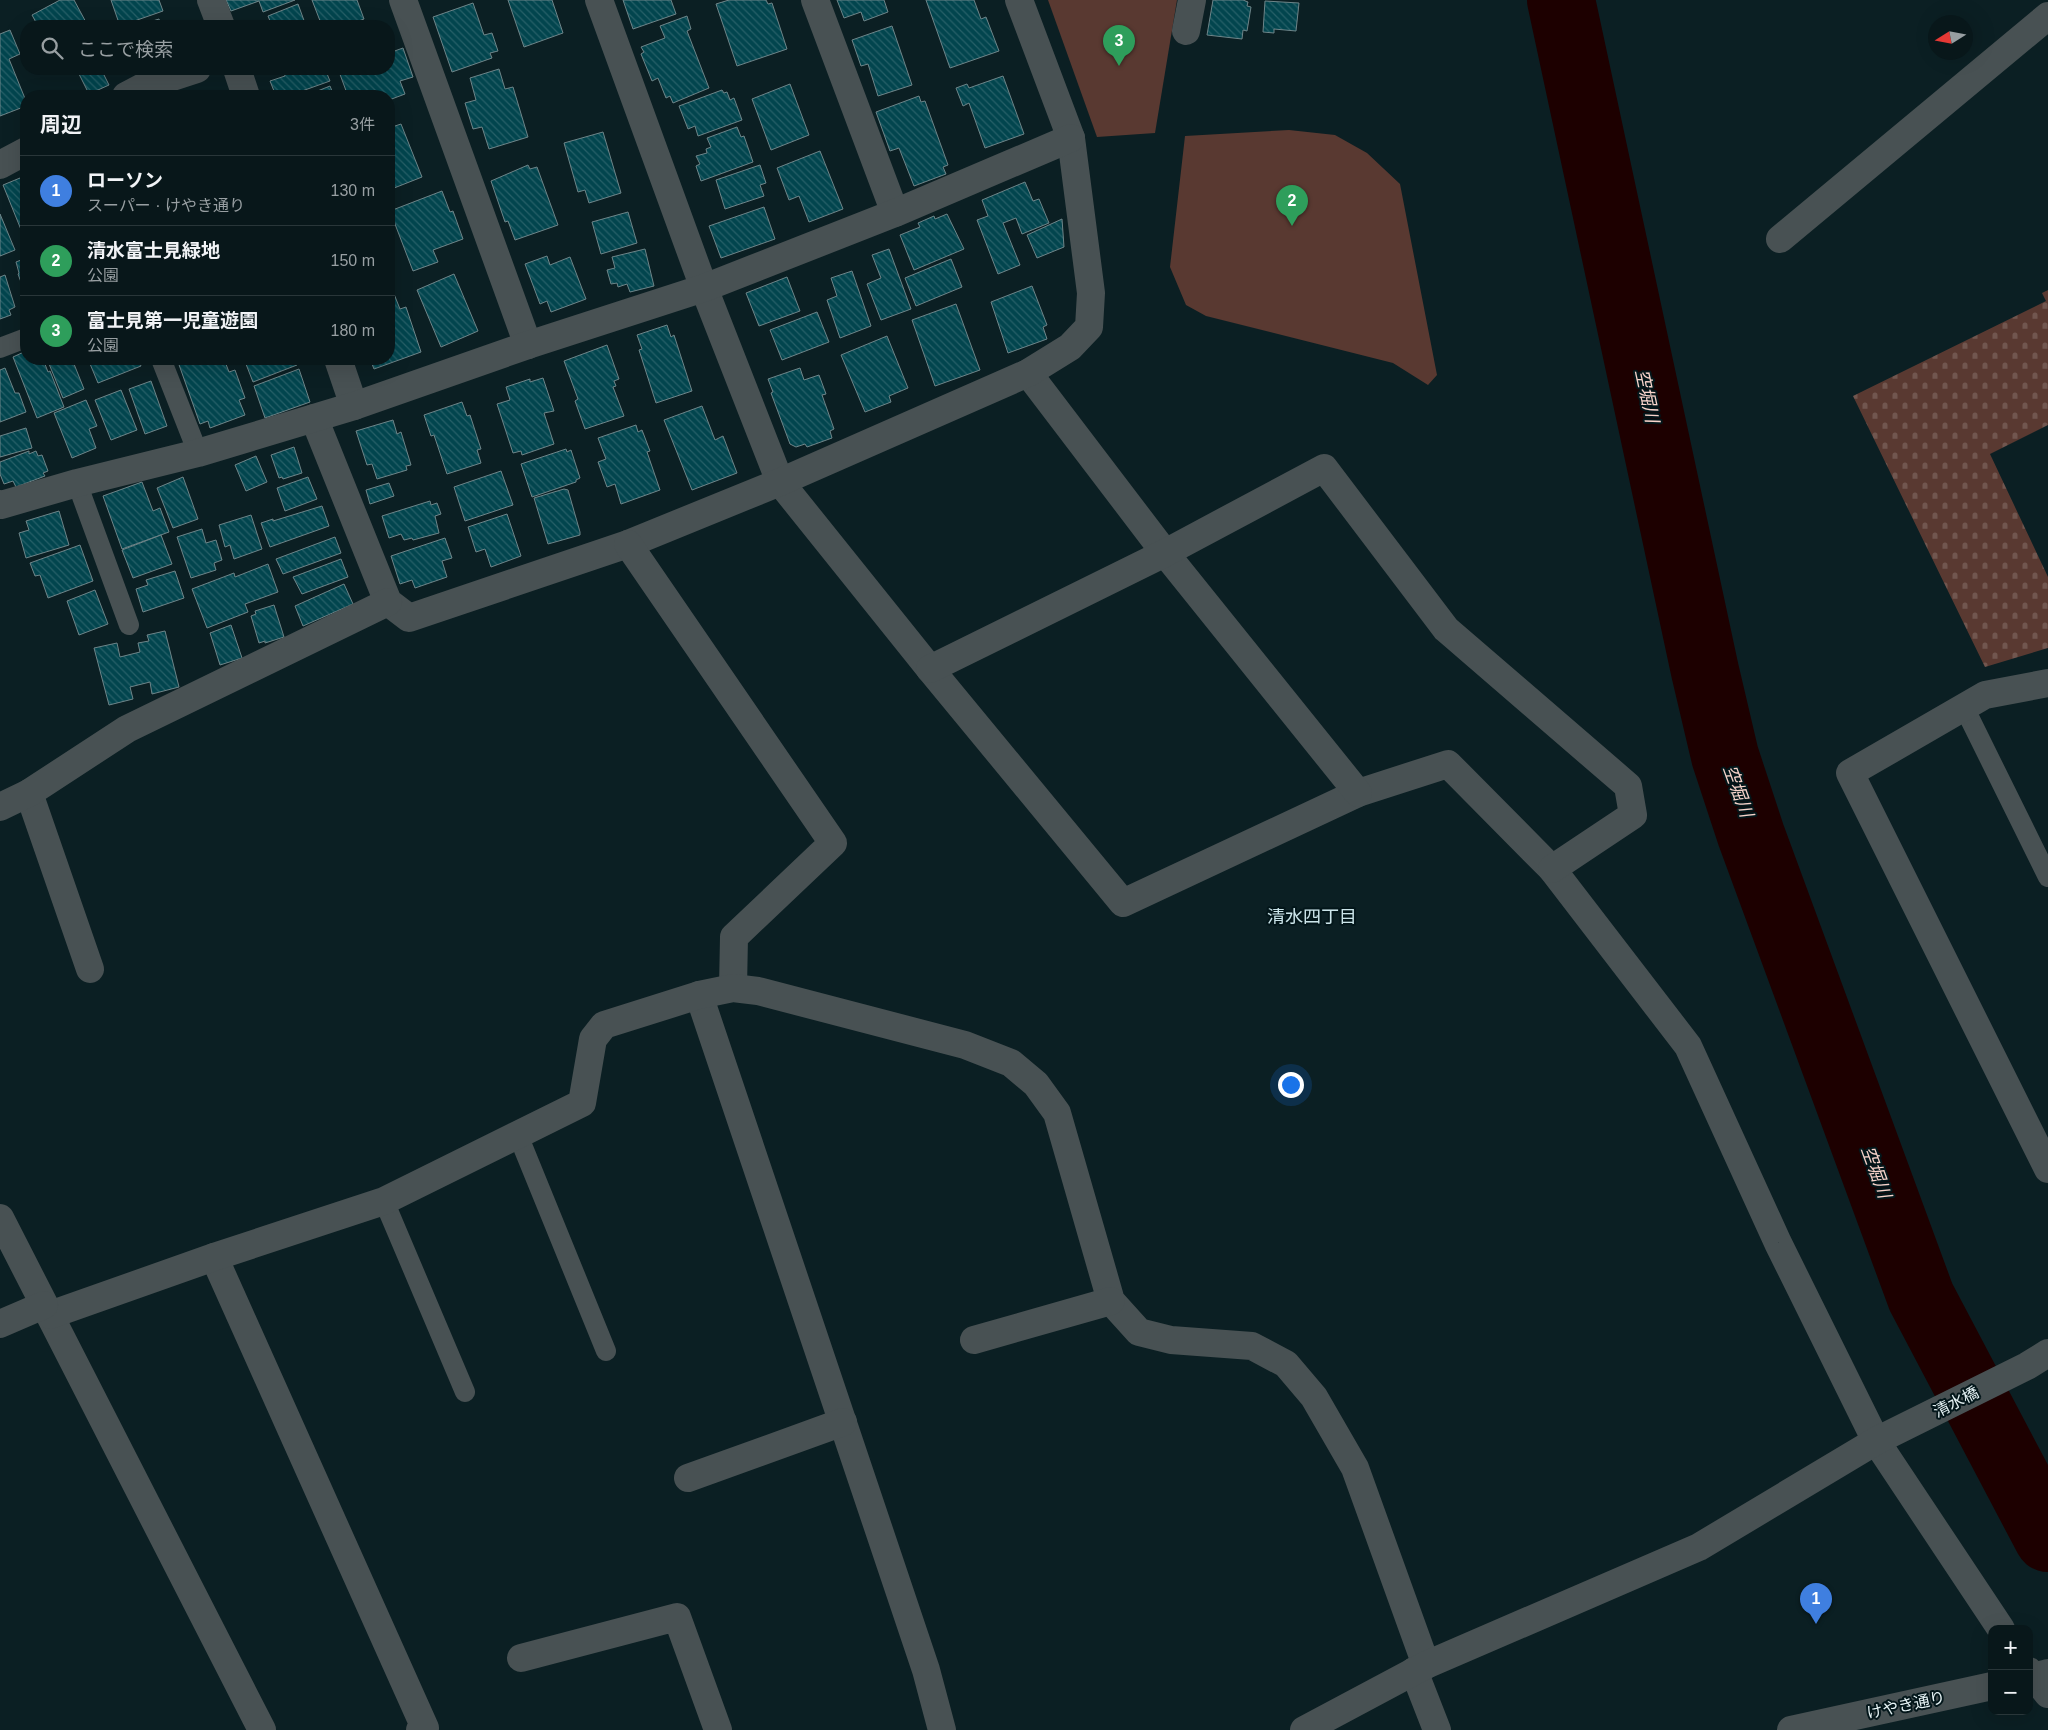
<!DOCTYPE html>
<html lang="ja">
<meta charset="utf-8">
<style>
:root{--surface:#08171a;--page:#112023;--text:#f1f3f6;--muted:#989fa2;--line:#293639;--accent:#b45309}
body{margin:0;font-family:Arial,"Noto Sans JP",sans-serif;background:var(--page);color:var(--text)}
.controls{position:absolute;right:15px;bottom:15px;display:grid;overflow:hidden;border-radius:10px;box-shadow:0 5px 20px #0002}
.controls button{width:45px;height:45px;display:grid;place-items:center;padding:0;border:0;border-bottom:1px solid var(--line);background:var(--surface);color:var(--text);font:25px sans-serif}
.compass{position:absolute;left:1928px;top:15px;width:45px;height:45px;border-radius:50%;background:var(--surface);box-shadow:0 5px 20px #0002;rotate:259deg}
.you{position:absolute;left:1290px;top:1084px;width:18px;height:18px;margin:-12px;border:4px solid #fff;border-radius:50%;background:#1a73e8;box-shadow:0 0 0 8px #1a73e833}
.badge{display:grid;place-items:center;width:32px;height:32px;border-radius:50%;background:var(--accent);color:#fff;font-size:16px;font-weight:700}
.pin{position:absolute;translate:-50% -41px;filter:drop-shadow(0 1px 2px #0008)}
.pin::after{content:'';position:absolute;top:26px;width:18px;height:15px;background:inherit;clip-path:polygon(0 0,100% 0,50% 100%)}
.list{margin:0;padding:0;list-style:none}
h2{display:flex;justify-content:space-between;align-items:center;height:65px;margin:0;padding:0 20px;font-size:21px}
h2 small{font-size:16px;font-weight:400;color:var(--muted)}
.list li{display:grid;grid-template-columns:32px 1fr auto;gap:15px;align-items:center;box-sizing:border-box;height:70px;padding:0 20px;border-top:1px solid var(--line)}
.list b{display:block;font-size:19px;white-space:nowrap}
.list p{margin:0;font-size:16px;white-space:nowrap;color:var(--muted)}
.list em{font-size:16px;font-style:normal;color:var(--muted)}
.icon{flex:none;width:28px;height:28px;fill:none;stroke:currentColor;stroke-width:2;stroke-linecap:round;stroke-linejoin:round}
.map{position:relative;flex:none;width:2048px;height:1730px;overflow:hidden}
.search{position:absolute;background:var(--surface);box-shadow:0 5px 20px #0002;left:20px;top:20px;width:375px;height:55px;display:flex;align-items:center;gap:12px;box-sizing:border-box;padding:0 18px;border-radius:20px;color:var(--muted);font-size:19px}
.panel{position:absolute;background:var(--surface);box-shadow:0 5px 20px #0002;left:20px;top:90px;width:375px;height:275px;border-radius:20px}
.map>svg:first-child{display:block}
</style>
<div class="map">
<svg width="2048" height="1730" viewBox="0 0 2048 1730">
<defs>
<pattern id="cemetery-stones" width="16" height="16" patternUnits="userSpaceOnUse" patternTransform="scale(1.25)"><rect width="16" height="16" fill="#593931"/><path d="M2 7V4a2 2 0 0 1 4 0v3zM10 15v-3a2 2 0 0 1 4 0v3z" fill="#71564f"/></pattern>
<pattern id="building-back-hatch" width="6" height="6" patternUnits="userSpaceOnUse" patternTransform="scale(1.25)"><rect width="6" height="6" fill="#02454e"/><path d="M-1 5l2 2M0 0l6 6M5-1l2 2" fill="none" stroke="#276068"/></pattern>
</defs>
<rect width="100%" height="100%" fill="#0b1f23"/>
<!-- green -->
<g fill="#593931">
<polygon points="1048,0 1177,0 1155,133 1097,137"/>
<polygon points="1289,130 1335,135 1367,153 1400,184 1437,375 1428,385 1393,363 1206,316 1186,305 1170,267 1185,136"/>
</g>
<!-- cemetery -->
<polygon fill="url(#cemetery-stones)" points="2048,290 2048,425 1990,454 2048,577 2048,648 1985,667 1853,396 2046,301 2042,293"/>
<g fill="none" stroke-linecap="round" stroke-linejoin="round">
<!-- river -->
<polyline stroke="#1d0000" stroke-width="68" points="1561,0 1705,671 1725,756 1751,835 1921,1297 2048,1538"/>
</g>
<!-- building -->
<g fill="url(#building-back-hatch)" stroke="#6e8589">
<polygon points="60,0 74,0 88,26 38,26 32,15"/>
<polygon points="111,0 159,0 163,11 120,26"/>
<polygon points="226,0 295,0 263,12 259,1 231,11"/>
<polygon points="312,0 357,0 364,19 345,26 322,26"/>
<polygon points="508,0 552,0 563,33 524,47"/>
<polygon points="623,0 671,0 676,14 633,29"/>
<polygon points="729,0 766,0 768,4 772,3 787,49 737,66 716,4"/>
<polygon points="837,0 884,0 888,12 864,21 861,12 844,18"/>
<polygon points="926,0 974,0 981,19 986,17 999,51 950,68"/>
<polygon points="1213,0 1243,0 1248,2 1247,6 1251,7 1247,31 1243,30 1242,39 1207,35"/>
<polygon points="1265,1 1299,3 1296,31 1274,29 1274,33 1263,32"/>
<polygon points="473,3 484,35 492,33 498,51 490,53 492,58 452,72 433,17"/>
<polygon points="298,4 306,26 272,26 268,16"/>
<polygon points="687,16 691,29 687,31 709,88 673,103 670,96 666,98 658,78 652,81 641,54 644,52 641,47 665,38 660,26"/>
<polygon points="159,19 161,26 137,26"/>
<polygon points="892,26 912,85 878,96 868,64 861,66 852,40"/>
<polygon points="10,30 20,54 9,59 26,101 26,106 0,116 0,34"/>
<polygon points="403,48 413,77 400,81 405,94 389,100 389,96 348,96 338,69 389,69 389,53"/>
<polygon points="68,69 109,69 103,73 109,85 89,94 77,70 70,73"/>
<polygon points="283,69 325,69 330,81 288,96 276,96 270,81 285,76"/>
<polygon points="499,69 505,89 513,87 528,137 489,149 482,127 473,129 465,103 476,100 470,78"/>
<polygon points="1003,76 1024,134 985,148 969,103 963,106 956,88 967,84 969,88"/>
<polygon points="790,84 809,135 771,150 752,99"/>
<polygon points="330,86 334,96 305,96"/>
<polygon points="722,90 724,93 727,92 730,100 734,98 742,120 698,136 695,126 688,129 679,106"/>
<polygon points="919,96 921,102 925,101 948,165 943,167 946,174 914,186 899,148 890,151 876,112"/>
<polygon points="401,124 422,177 389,190 389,128"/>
<polygon points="737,127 741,137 744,136 753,162 701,181 696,166 700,164 696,156 707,153 706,149 711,147 707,138"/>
<polygon points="603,132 621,193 589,203 585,190 578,192 564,143"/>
<polygon points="820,151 843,209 809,222 799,196 789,200 777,168"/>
<polygon points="528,165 530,169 537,167 558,225 515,240 508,221 505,222 491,181"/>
<polygon points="760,165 766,183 760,185 764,196 725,209 716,180"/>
<polygon points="20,178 26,193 26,242 3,185"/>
<polygon points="1025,182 1033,201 1039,199 1049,223 1022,234 1016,218 1003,223 1020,265 998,274 977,220 988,216 982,200"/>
<polygon points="442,191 450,212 453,211 463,239 433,250 438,262 413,271 390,211"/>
<polygon points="764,207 775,239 721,258 709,226"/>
<polygon points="628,212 637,243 601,254 592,222"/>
<polygon points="0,214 15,250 0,256"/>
<polygon points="947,214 964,249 914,270 900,235 920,227 918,223 934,216 935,219"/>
<polygon points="1062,219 1064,247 1037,258 1027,235"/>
<polygon points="645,249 654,286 630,292 627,284 618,287 617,283 611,284 607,270 615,268 612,257"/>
<polygon points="889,249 911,309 881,320 867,284 881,278 872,255"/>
<polygon points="547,256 550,265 570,257 586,299 551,312 547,301 540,304 525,264"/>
<polygon points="26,258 26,292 25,293 18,274 19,273 16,262"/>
<polygon points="951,259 962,287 916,306 905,278"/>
<polygon points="852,271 871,326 840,338 827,300 837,296 831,278"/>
<polygon points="454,274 478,331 441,347 417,290"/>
<polygon points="5,275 15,307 9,310 11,315 0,319 0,277"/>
<polygon points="787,277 800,311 759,326 746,293"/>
<polygon points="1032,286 1047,325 1043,327 1047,339 1008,353 991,302"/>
<polygon points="394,294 400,309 406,307 421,352 374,369 370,359 389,359 389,296"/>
<polygon points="956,304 980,370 935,386 912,320"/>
<polygon points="817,312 829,342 782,360 770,330"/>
<polygon points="667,325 671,337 674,335 692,391 656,403 639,350 642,349 637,335"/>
<polygon points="887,336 908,388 889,396 891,402 865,412 841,355"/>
<polygon points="607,345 619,379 614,381 616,386 613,387 624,416 585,429 575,401 578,399 564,361"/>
<polygon points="26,351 26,359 43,359 48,372 50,371 64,407 37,418 13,357"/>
<polygon points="47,359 72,359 84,389 63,398"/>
<polygon points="88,359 138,359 141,366 98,383"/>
<polygon points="177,359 224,359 229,372 235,370 245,398 239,400 245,415 210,428 208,421 200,424"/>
<polygon points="244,359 295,359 297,365 253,382"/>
<polygon points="5,368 15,393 19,393 26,412 0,422 0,370"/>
<polygon points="800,368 804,380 819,375 826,394 822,395 834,429 830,431 832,438 807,447 805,444 796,447 790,444 771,393 773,392 768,379"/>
<polygon points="299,369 310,402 265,418 254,386"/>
<polygon points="543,378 554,411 544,413 554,444 522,455 521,451 513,453 497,404 510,400 506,387 530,379 530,382"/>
<polygon points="151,381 167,426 145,434 129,389"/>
<polygon points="121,390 137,430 111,440 95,400"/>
<polygon points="86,400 97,426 89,429 96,448 72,458 54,413"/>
<polygon points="462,402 467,416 470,415 481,449 477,450 481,463 447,474 434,435 431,436 424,415"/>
<polygon points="702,406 715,440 723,436 737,473 692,490 664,420"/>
<polygon points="393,420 397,434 401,432 411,465 406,466 407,470 377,479 372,464 367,465 356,431"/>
<polygon points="636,425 638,432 642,430 650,451 647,452 660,490 621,504 615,484 607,487 598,462 606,459 598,438"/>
<polygon points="26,428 32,448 0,457 0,436"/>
<polygon points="294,447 302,473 283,479 282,477 279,478 271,455"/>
<polygon points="566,449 567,452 571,450 580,478 576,480 576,482 532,497 521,464"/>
<polygon points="29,451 29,454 36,451 38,456 42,455 48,471 43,473 45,476 16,487 13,481 4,484 0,474 0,462"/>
<polygon points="256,456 267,482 246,491 235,465"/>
<polygon points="501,471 513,505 465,521 454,487"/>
<polygon points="183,477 198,519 173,528 157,488"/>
<polygon points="308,477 317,499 285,511 277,488"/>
<polygon points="142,482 153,511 160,508 169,532 122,549 103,496"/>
<polygon points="389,483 394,496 370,504 366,490"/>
<polygon points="564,489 568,490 580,532 580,535 548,544 534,498"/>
<polygon points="430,501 431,505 437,503 441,514 435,516 439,533 413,540 412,538 404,540 401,534 389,538 382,516"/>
<polygon points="322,506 329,526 270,547 261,523 273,519 273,521"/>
<polygon points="59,511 69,545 26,558 19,533 29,530 26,521"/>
<polygon points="507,514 521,556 491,567 485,549 476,552 468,527"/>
<polygon points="251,515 262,549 234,559 230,545 225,547 219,525"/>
<polygon points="202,529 206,543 216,540 222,560 214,563 216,570 191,578 177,537"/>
<polygon points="161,535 172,564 133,578 122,550"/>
<polygon points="335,537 341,553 283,574 276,559"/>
<polygon points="445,538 452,558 442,561 447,577 415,588 412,580 400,584 391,556"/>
<polygon points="80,545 93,581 48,598 40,575 35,576 30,563"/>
<polygon points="341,559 348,577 302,594 293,577"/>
<polygon points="268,564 278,592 245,604 248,612 207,628 192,589 234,573 235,577"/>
<polygon points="175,571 184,598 143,612 136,589 148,585 146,580"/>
<polygon points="344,584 353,604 303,626 295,606"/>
<polygon points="95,590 108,624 79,635 67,601"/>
<polygon points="274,605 284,637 265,643 265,641 259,643 251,616 256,614 255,611"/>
<polygon points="231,625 242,658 220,665 210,633"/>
<polygon points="165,631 179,687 152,694 150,682 130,687 133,699 109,705 94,648 117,643 120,657 140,652 138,643 149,641 147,635"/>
</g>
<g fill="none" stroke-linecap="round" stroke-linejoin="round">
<!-- service -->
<g stroke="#485153" stroke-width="20">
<polyline points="0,348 26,338"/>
<polyline points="161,359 198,453"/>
<polyline points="77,483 129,625"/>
<polyline points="1964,707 2048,877"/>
<polyline points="518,1135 606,1351"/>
<polyline points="384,1201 465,1392"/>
</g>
<!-- minor -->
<g stroke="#485153" stroke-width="28">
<polyline points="211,0 221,26"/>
<polyline points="403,0 528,345"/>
<polyline points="599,0 704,288 780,482 930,669 1123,903 1358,793 1448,764 1552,869 1688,1046 1778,1243 1876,1441 2001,1629"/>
<polyline points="815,0 895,213"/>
<polyline points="1186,31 1192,0"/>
<polyline points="237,69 246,96"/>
<polyline points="126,96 145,86 197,69"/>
<polyline points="0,165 26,151"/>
<polyline points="1780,239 2048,16"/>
<polyline points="338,359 354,406"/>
<polyline points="1028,373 1165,553 1358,793"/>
<polyline points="314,418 388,602 409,618 628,544 780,482 1028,373 1070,347 1089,327 1091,293 1071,138 1019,0"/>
<polyline points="0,504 1,505 77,483 198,453 354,406 528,345 704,288 895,213 1071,138"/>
<polyline points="628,544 833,843 734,937 733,988"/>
<polyline points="930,669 1165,553 1324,468 1446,629 1628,786 1633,815 1552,869"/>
<polyline points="2048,683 1985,695 1850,773 2048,1169"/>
<polyline points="29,793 90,969"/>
<polyline points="0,807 29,793 127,729 388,602"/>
<polyline points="699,995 926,1670 942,1730"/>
<polyline points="0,1218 262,1730"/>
<polyline points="214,1257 425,1728 420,1730"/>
<polyline points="50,1315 214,1257 384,1201 582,1103 593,1039 604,1025 699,995 733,988 758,991 965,1045 1011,1063 1036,1084 1057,1113 1111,1301 1139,1332 1171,1340 1252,1346 1286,1364 1314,1397 1355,1468 1426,1665"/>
<polyline points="0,1324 44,1305"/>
<polyline points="974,1340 1111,1301"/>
<polyline points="688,1478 843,1422"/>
<polyline points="521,1658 677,1617 718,1730"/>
<polyline points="1414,1671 1437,1730"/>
<polyline points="2029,1671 2048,1694"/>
<polyline points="1304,1730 1426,1665 1699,1547 1876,1441 2027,1366 2048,1353"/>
</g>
<!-- tertiary -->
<g stroke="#485153" stroke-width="28">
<polyline points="2029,1678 2048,1673"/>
<polyline points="1791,1730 1992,1686"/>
</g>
</g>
<g text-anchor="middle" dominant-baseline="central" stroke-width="4" stroke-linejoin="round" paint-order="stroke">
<!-- street labels -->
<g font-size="16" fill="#e5f2f4" stroke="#03161a">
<text transform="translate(1956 1402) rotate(-27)">清水橋</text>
<text transform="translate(1906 1705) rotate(-12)">けやき通り</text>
</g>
<!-- water labels -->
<g font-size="18" font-style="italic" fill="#f8d4cb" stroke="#03161a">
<text transform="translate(1647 396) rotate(78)">空堀川</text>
<text transform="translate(1738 791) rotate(70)">空堀川</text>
<text transform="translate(1876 1172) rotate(70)">空堀川</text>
</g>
<!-- neighbourhood labels -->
<g font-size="18" fill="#cce5ea" stroke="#03161a">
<text x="1312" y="917">清水四丁目</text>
</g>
</g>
</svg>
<div class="controls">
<button>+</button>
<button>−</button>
</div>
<svg class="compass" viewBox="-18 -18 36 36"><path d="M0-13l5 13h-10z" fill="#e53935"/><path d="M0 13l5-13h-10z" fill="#989fa2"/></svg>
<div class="you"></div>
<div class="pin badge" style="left:1816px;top:1624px;background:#3f7fe0">1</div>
<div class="pin badge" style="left:1292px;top:226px;background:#2e9e5b">2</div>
<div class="pin badge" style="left:1119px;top:66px;background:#2e9e5b">3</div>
<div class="search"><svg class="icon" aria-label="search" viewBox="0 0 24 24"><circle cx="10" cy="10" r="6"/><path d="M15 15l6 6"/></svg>ここで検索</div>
<section class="panel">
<h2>周辺<small>3件</small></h2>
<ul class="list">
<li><span class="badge" style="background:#3f7fe0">1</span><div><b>ローソン</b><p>スーパー · けやき通り</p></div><em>130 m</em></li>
<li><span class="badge" style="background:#2e9e5b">2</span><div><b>清水富士見緑地</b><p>公園</p></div><em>150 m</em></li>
<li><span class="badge" style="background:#2e9e5b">3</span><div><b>富士見第一児童遊園</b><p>公園</p></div><em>180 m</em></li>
</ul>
</section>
</div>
